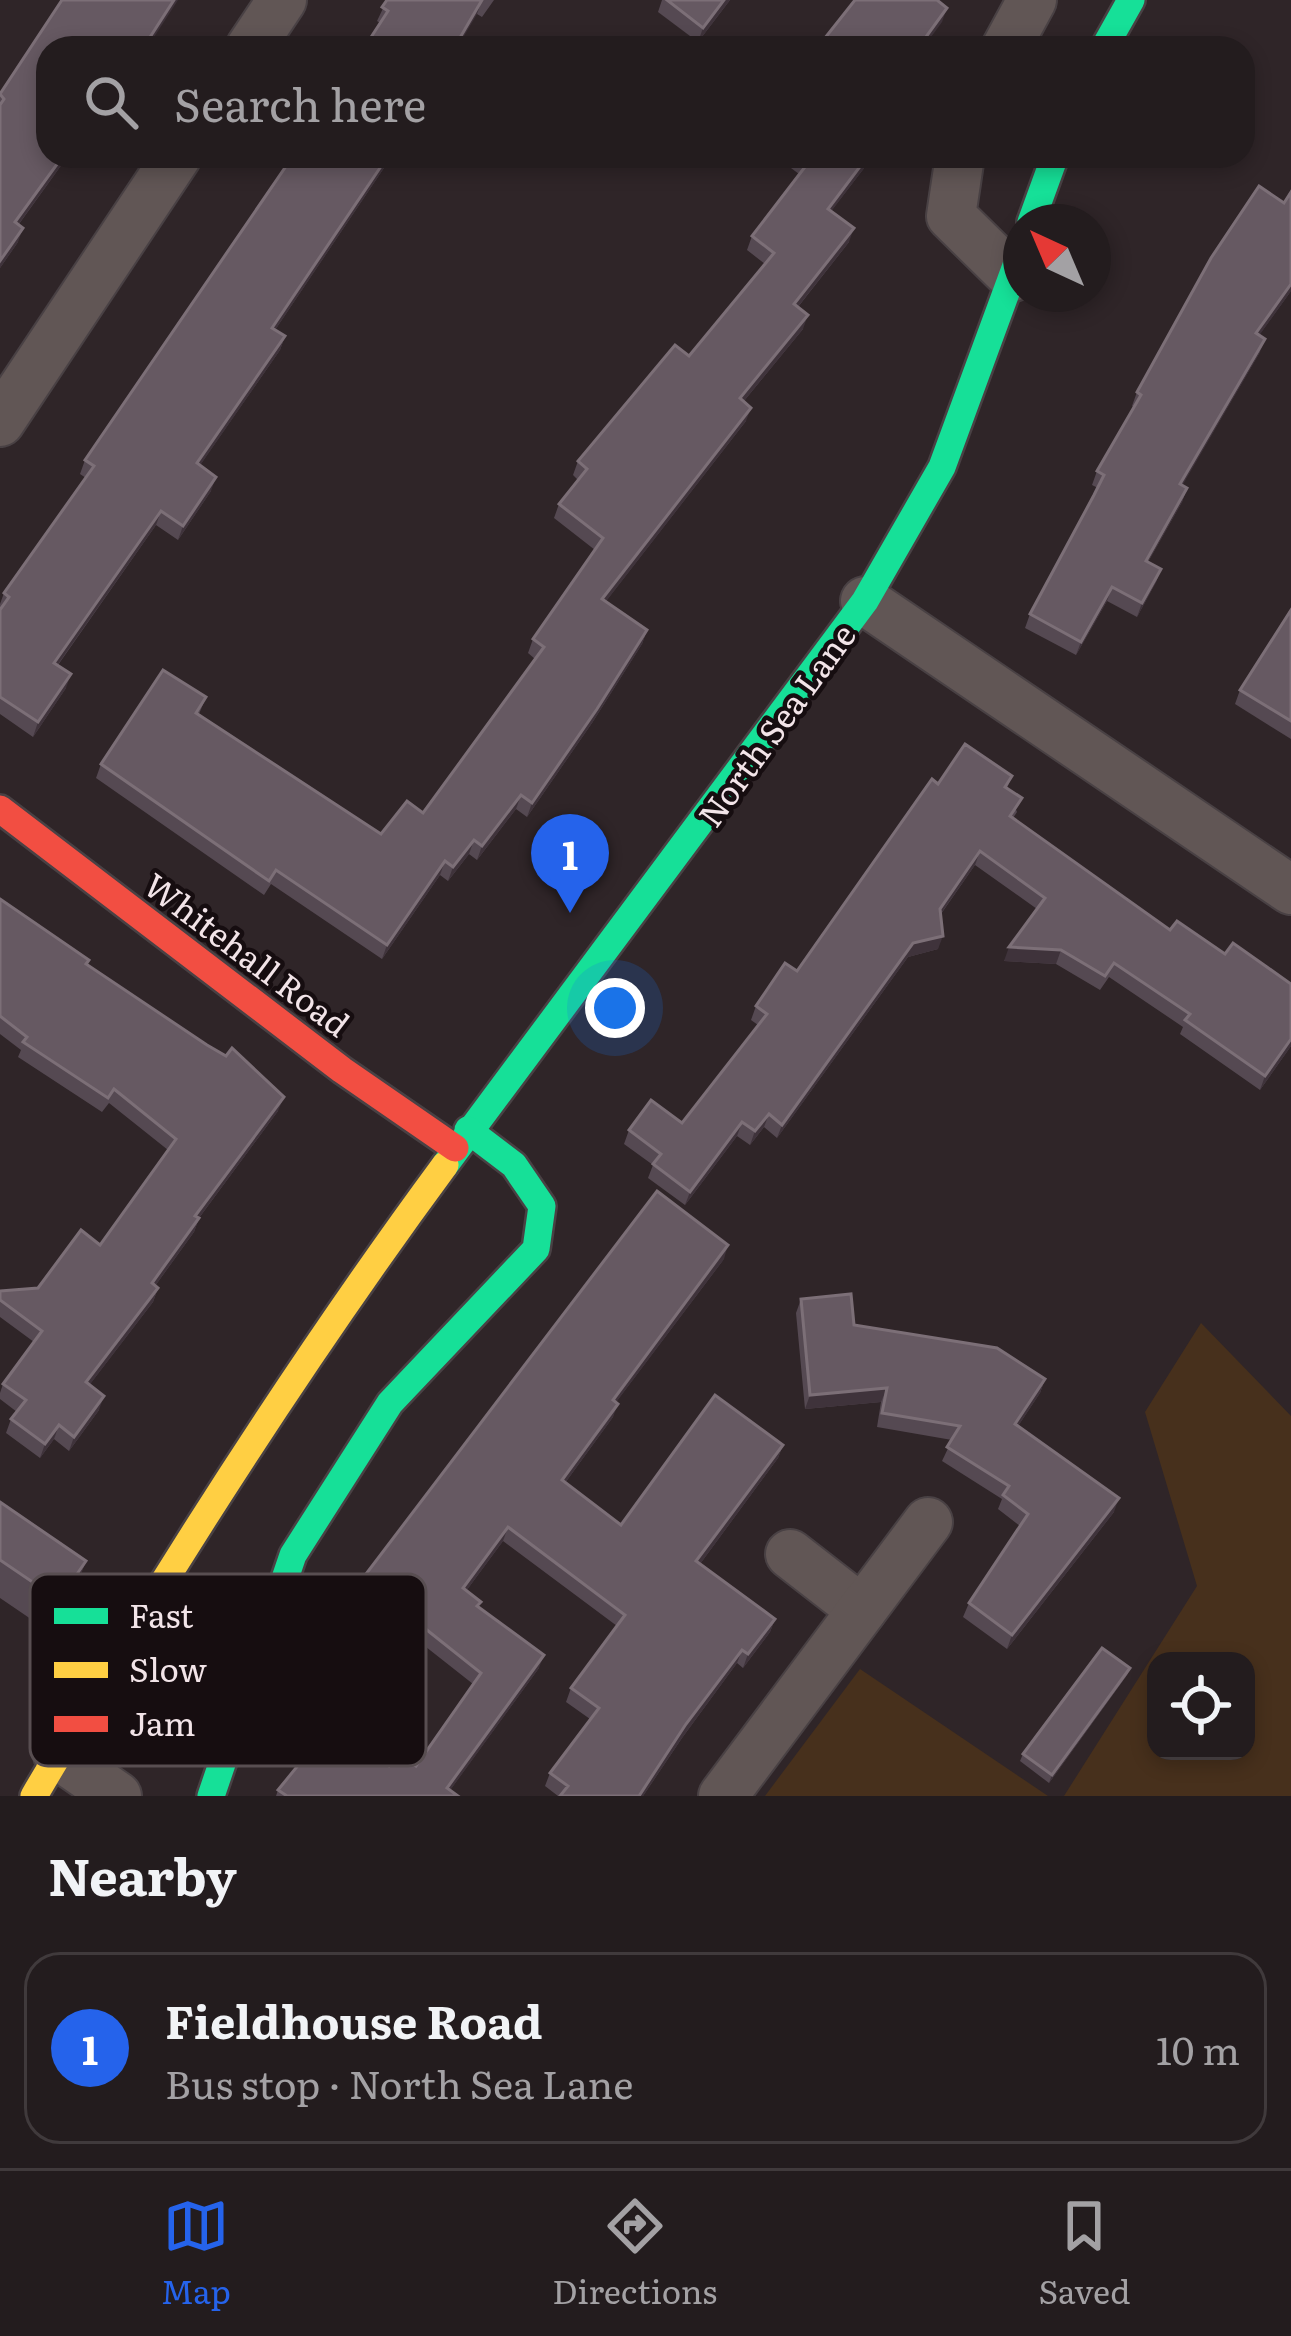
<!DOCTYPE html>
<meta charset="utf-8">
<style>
:root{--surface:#231c1e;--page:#2f292b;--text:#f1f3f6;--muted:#a3a1a4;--line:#403a3c;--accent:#2563eb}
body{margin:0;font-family:Literata,serif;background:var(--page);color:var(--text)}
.controls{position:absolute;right:36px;bottom:36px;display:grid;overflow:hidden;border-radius:24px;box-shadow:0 6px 18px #0003}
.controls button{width:108px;height:108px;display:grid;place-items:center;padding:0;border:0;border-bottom:3px solid var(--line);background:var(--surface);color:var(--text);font:60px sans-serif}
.compass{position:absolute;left:1003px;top:204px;width:108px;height:108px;border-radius:50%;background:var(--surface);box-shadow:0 6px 18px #0003;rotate:316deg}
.you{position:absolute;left:615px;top:1008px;width:42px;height:42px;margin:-30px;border:9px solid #fff;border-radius:50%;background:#1a73e8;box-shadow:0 0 0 18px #1a73e833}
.badge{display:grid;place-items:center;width:78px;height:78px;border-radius:50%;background:var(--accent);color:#fff;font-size:39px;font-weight:700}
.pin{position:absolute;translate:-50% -99px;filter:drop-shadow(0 3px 6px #0008)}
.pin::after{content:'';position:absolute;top:63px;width:42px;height:36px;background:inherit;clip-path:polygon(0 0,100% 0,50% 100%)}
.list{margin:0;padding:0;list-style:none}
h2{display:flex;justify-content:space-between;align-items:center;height:156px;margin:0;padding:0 48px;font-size:51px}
h2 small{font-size:39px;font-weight:400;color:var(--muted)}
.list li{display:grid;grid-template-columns:78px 1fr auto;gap:36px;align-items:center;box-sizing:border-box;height:192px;margin:0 24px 24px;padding:0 24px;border:3px solid var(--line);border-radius:36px}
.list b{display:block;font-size:45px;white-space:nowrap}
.list p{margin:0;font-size:39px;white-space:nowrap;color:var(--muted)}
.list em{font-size:39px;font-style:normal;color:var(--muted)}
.icon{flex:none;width:66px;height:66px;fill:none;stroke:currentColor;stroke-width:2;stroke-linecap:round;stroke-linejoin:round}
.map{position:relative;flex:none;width:1291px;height:1796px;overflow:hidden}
.search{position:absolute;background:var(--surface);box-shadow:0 6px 18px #0003;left:36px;right:36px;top:36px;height:132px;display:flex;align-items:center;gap:30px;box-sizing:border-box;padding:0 42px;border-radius:36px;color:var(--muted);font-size:45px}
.sheet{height:372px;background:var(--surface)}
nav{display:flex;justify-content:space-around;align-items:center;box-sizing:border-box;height:168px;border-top:3px solid var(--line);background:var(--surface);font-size:33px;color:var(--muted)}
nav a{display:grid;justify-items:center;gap:6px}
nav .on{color:var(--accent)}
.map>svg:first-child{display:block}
</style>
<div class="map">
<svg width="1291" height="1796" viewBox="0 0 1291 1796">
<rect width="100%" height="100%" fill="#2f2528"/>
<!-- green -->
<g fill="#47301c" fill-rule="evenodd">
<path d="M1201 1323 1291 1416V1796H1064L1197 1586 1145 1412ZM1156 1661H1246V1751H1156Z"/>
<polygon points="860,1669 1048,1796 765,1796"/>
</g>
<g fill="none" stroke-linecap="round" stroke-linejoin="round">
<!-- street casing -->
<g stroke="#494144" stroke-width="52">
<g id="street">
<polyline points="250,48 282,0"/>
<polyline points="1006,48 1032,0"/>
<polyline points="960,156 951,216 1013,277"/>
<polyline points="0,422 177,156"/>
<polyline points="865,601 1291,890"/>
<polyline points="790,1554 862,1610"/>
<polyline points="58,1755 117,1796"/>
<polyline points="723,1796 928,1522"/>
</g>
</g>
<!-- fast casing -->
<g stroke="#494144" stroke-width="32">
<g id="fast">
<polyline points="1104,48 1131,0"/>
<polyline points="1031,222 1055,156"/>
<polyline points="445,1165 865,601 942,467 1021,252"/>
<polyline points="211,1796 293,1555 390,1403 536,1249 542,1206 514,1165 468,1130"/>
</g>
</g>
<!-- slow casing -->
<g stroke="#494144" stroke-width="32">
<path id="slow" d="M34 1796C161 1580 296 1367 445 1165"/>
</g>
<!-- jam casing -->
<g stroke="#494144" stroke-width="32">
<polyline id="jam" points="0,809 342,1070 455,1148"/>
</g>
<!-- street -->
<use href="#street" stroke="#615655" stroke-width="48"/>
<!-- fast -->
<use href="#fast" stroke="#16e098" stroke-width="27"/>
<!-- slow -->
<use href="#slow" stroke="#ffcf43" stroke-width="27"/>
<!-- jam -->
<use href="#jam" stroke="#f24e42" stroke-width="27"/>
</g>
<!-- wall -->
<g fill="#554952">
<polygon points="387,0 494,0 482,17 477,14 380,23 377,21"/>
<polygon points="662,0 730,0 698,42 658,12"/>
<polygon points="0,94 48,156 77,156 72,164 65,160 19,224 18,242 0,268"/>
<polygon points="392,156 275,330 285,336 280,350 200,465 211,491 178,540 156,525 58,665 66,688 33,737 0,714 0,604 4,593 86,478 80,474 85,460"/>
<polygon points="775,156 870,156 868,163 831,211 849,242 798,307 803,329 744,401 746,421 606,601 647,630 642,644 592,723 527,817 516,809 477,860 469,854 448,881 440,875 382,959 271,884 264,895 96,778 101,764 206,697 199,714 381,834 423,813 535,659 528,653 533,639 595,550 554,518 559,504 578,480 573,475 578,461 689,356 765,264 747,250 752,236 799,174"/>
<polygon points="1291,291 1259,335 1260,352 1182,485 1187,488 1182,502 1148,562 1161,569 1156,582 1137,617 1107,601 1076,655 1025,628 1030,614 1098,488 1092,485 1097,471 1134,407 1132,406 1137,392"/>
<polygon points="1291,610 1291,739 1235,704 1240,690"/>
<polygon points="1012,776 1007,788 1017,812 1013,818 1291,1046 1260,1090 1180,1034 1183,1027 1109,977 1100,990 1056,964 1004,961 1037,909 975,865 941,914 938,949 908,957 777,1138 764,1127 750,1145 737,1136 685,1205 648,1178 653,1165 624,1144 629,1130 682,1123 758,1025 751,1020 756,1006 797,971 938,784"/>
<polygon points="0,899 89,960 87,965 278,1111 199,1218 194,1232 155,1286 158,1288 153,1302 90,1384 99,1410 69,1451 54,1439 40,1458 6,1433 11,1419 17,1412 0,1399 0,1393 3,1384 34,1342 0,1317 0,1291 38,1288 100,1245 168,1150 109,1103 102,1112 18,1057 21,1050 0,1034"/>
<polygon points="724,1259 616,1402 613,1417 565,1483 621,1525 783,1445 778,1458 700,1564 775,1619 770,1632 743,1668 737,1663 682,1738 643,1796 558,1796 545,1786 550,1773 590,1719 566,1702 571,1688 617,1626 503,1541 466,1591 479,1607 539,1668 450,1790 458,1796 276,1796 278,1790 389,1766 416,1766 473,1684 388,1617 373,1637 342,1612 347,1599"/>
<polygon points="801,1299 854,1325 1045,1379 1040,1393 1018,1426 1114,1512 1007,1649 963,1617 969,1603 1020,1526 998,1509 1002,1499 942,1461 952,1440 877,1427 881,1402 805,1409 796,1313"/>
<polygon points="0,1502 86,1561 74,1591 47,1630 0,1598"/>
<polygon points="1130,1668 1127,1675 1049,1783 1020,1761 1023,1754"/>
</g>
<!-- shaded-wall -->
<g fill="#3f333b">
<polygon points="174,0 178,0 147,48 143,48"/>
<polygon points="482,0 477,14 457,48 454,48"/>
<polygon points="724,0 730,0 698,42 703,28"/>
<polygon points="947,8 942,22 923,48 918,48"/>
<polygon points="63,156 67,156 65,160 10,236 15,222"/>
<polygon points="388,156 392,156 267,342 272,328"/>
<polygon points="868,156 870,156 868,163 823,222 828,209"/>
<polygon points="23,228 18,242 0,268 0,261"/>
<polygon points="854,228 849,242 789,318 794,304"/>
<polygon points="1291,284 1291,291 1251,347 1256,333"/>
<polygon points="808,315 803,329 735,412 740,398"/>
<polygon points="285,336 280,350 192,477 197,463"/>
<polygon points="1265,339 1260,352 1175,498 1180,484"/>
<polygon points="751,408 746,421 597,613 602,599"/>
<polygon points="216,477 211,491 178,540 183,526"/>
<polygon points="1187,488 1182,502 1141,574 1146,561"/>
<polygon points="161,511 156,525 49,677 54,663"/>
<polygon points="1161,569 1156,582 1137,617 1142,603"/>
<polygon points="1112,587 1107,601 1076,655 1081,642"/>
<polygon points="647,630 642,644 592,723 527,817 532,803"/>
<polygon points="71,674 66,688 33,737 38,722"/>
<polygon points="521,795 516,809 477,860 482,846"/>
<polygon points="474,840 469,854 448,881 453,867"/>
<polygon points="980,851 975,865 935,922 940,909"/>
<polygon points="445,861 440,875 382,959 387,945"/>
<polygon points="943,936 938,949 908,957 777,1138 782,1125 913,943"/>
<polygon points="1009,947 1061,950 1056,964 1004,961"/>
<polygon points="1291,1039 1291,1046 1260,1090 1265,1076"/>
<polygon points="284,1097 278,1111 190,1230 195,1216"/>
<polygon points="769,1114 764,1127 750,1145 755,1131"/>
<polygon points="742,1122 737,1136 685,1205 690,1192"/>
<polygon points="199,1218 194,1232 147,1297 152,1283"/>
<polygon points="728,1245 724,1259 608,1413 613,1400"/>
<polygon points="158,1288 153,1302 81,1396 86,1382"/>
<polygon points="1045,1379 1040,1393 1010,1438 1015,1424"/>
<polygon points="887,1388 881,1402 805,1409 810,1395"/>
<polygon points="104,1396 99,1410 69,1451 74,1437"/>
<polygon points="618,1404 613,1417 557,1494 562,1480"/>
<polygon points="59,1425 54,1439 40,1458 45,1444"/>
<polygon points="783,1445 778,1458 692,1575 696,1561"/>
<polygon points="1119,1498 1114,1512 1007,1649 1012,1635"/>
<polygon points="508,1527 503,1541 458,1602 463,1588"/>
<polygon points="86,1561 74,1591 47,1630 59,1600"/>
<polygon points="393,1603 388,1617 373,1637 378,1623"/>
<polygon points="775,1619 770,1632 743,1668 748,1654"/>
<polygon points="742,1650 737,1663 682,1738 643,1796 639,1796 686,1724"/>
<polygon points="544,1655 539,1668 446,1796 447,1788"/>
<polygon points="1130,1668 1127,1675 1049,1783 1052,1775"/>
</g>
<!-- building -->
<g fill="#665962" stroke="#7c6f77" stroke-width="3">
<polygon points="62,0 174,0 143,48 48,48 48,156 63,156 15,222 23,228 0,261 0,105 4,99 0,94"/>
<polygon points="387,0 482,0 454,48 364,48 388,11 382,7"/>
<polygon points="667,0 724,0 703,28"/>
<polygon points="855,0 937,0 947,8 918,48 817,48"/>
<polygon points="293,156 388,156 272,328 285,336 197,463 216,477 183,526 161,511 54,663 71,674 38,722 0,697 0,610 9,597 4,593 94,466 85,460"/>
<polygon points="799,156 868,156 828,209 854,228 794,304 808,315 740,398 751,408 602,599 647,630 597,709 532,803 521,795 482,846 474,840 453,867 445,861 387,945 276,870 269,881 101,764 163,670 206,697 196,713 381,834 407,801 423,813 544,647 533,639 603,538 559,504 587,469 578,461 675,345 689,356 774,253 752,236 808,163"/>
<polygon points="1259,186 1284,203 1291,192 1291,284 1256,333 1265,339 1180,484 1187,488 1146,561 1161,569 1142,603 1112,587 1081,642 1030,614 1094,495 1104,475 1097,471 1141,395 1137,392 1211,258"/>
<polygon points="1291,610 1291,721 1240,690"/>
<polygon points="965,744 1012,776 1005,787 1022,798 1010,816 1170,930 1177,921 1225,954 1233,943 1291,984 1291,1039 1265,1076 1185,1020 1190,1014 1114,963 1105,976 1061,950 1009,947 1045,898 980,851 940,909 943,936 913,943 782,1125 769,1114 755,1131 742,1122 690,1192 653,1164 661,1154 629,1130 651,1100 682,1123 767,1014 756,1006 785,963 797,971 932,779 938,784"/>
<polygon points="0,899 89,960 86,964 207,1045 226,1056 232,1048 284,1097 195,1216 199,1218 152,1283 158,1288 86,1382 104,1396 74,1437 59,1425 45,1444 11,1419 26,1400 3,1384 42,1331 0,1300 0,1291 38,1288 81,1230 100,1245 176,1139 114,1089 108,1098 23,1042 27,1037 0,1016"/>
<polygon points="657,1191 728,1245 613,1400 618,1404 562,1480 621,1525 715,1395 783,1445 696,1561 775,1619 748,1654 742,1650 686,1724 639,1796 560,1796 568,1786 550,1773 599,1708 571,1688 625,1615 508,1527 463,1588 481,1602 477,1606 544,1655 447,1788 458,1796 287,1796 278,1790 331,1725 389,1766 399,1753 416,1766 481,1673 393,1603 378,1623 347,1599"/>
<polygon points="851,1294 854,1325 997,1348 1045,1379 1015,1424 1119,1498 1012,1635 969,1603 1028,1514 1003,1495 1009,1486 947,1447 960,1426 882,1413 887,1388 810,1395 801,1299"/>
<polygon points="0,1502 86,1561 59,1600 0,1560"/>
<polygon points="1102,1648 1130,1668 1052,1775 1023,1754"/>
</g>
<g text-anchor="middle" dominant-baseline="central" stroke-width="9" stroke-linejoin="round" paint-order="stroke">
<!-- street labels -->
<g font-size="33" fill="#f2e4e8" stroke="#160d10">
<text transform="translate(775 724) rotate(-54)">North Sea Lane</text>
<text transform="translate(248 953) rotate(37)">Whitehall Road</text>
</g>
</g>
<!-- legend -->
<rect x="30" y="1574" width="396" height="192" rx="18" fill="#160d10" stroke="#584e51" stroke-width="3"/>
<rect x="54" y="1608" width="54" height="16" fill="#16e098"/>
<rect x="54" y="1662" width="54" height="16" fill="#ffcf43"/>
<rect x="54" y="1716" width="54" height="16" fill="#f24e42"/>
<g font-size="33" fill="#f2e4e8">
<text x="129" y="1628">Fast</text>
<text x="129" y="1682">Slow</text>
<text x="129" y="1736">Jam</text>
</g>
</svg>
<div class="controls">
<button><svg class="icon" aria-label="locate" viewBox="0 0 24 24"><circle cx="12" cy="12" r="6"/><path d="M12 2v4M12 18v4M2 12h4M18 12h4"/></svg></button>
</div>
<svg class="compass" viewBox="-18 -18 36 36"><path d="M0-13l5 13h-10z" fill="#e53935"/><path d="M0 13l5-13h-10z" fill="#a3a1a4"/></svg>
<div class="you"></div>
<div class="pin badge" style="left:570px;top:913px">1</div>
<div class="search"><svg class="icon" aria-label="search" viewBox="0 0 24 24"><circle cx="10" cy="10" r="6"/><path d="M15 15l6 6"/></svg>Search here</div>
</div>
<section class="sheet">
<h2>Nearby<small></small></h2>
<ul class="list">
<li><span class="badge">1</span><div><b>Fieldhouse Road</b><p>Bus stop · North Sea Lane</p></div><em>10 m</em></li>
</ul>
</section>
<nav>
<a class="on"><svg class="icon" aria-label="map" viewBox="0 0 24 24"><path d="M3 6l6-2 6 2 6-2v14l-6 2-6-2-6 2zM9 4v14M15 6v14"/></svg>Map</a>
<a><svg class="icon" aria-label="directions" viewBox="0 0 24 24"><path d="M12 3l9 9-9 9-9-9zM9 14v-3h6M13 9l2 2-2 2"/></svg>Directions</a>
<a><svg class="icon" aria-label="saved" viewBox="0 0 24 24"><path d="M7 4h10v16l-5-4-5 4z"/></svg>Saved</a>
</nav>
